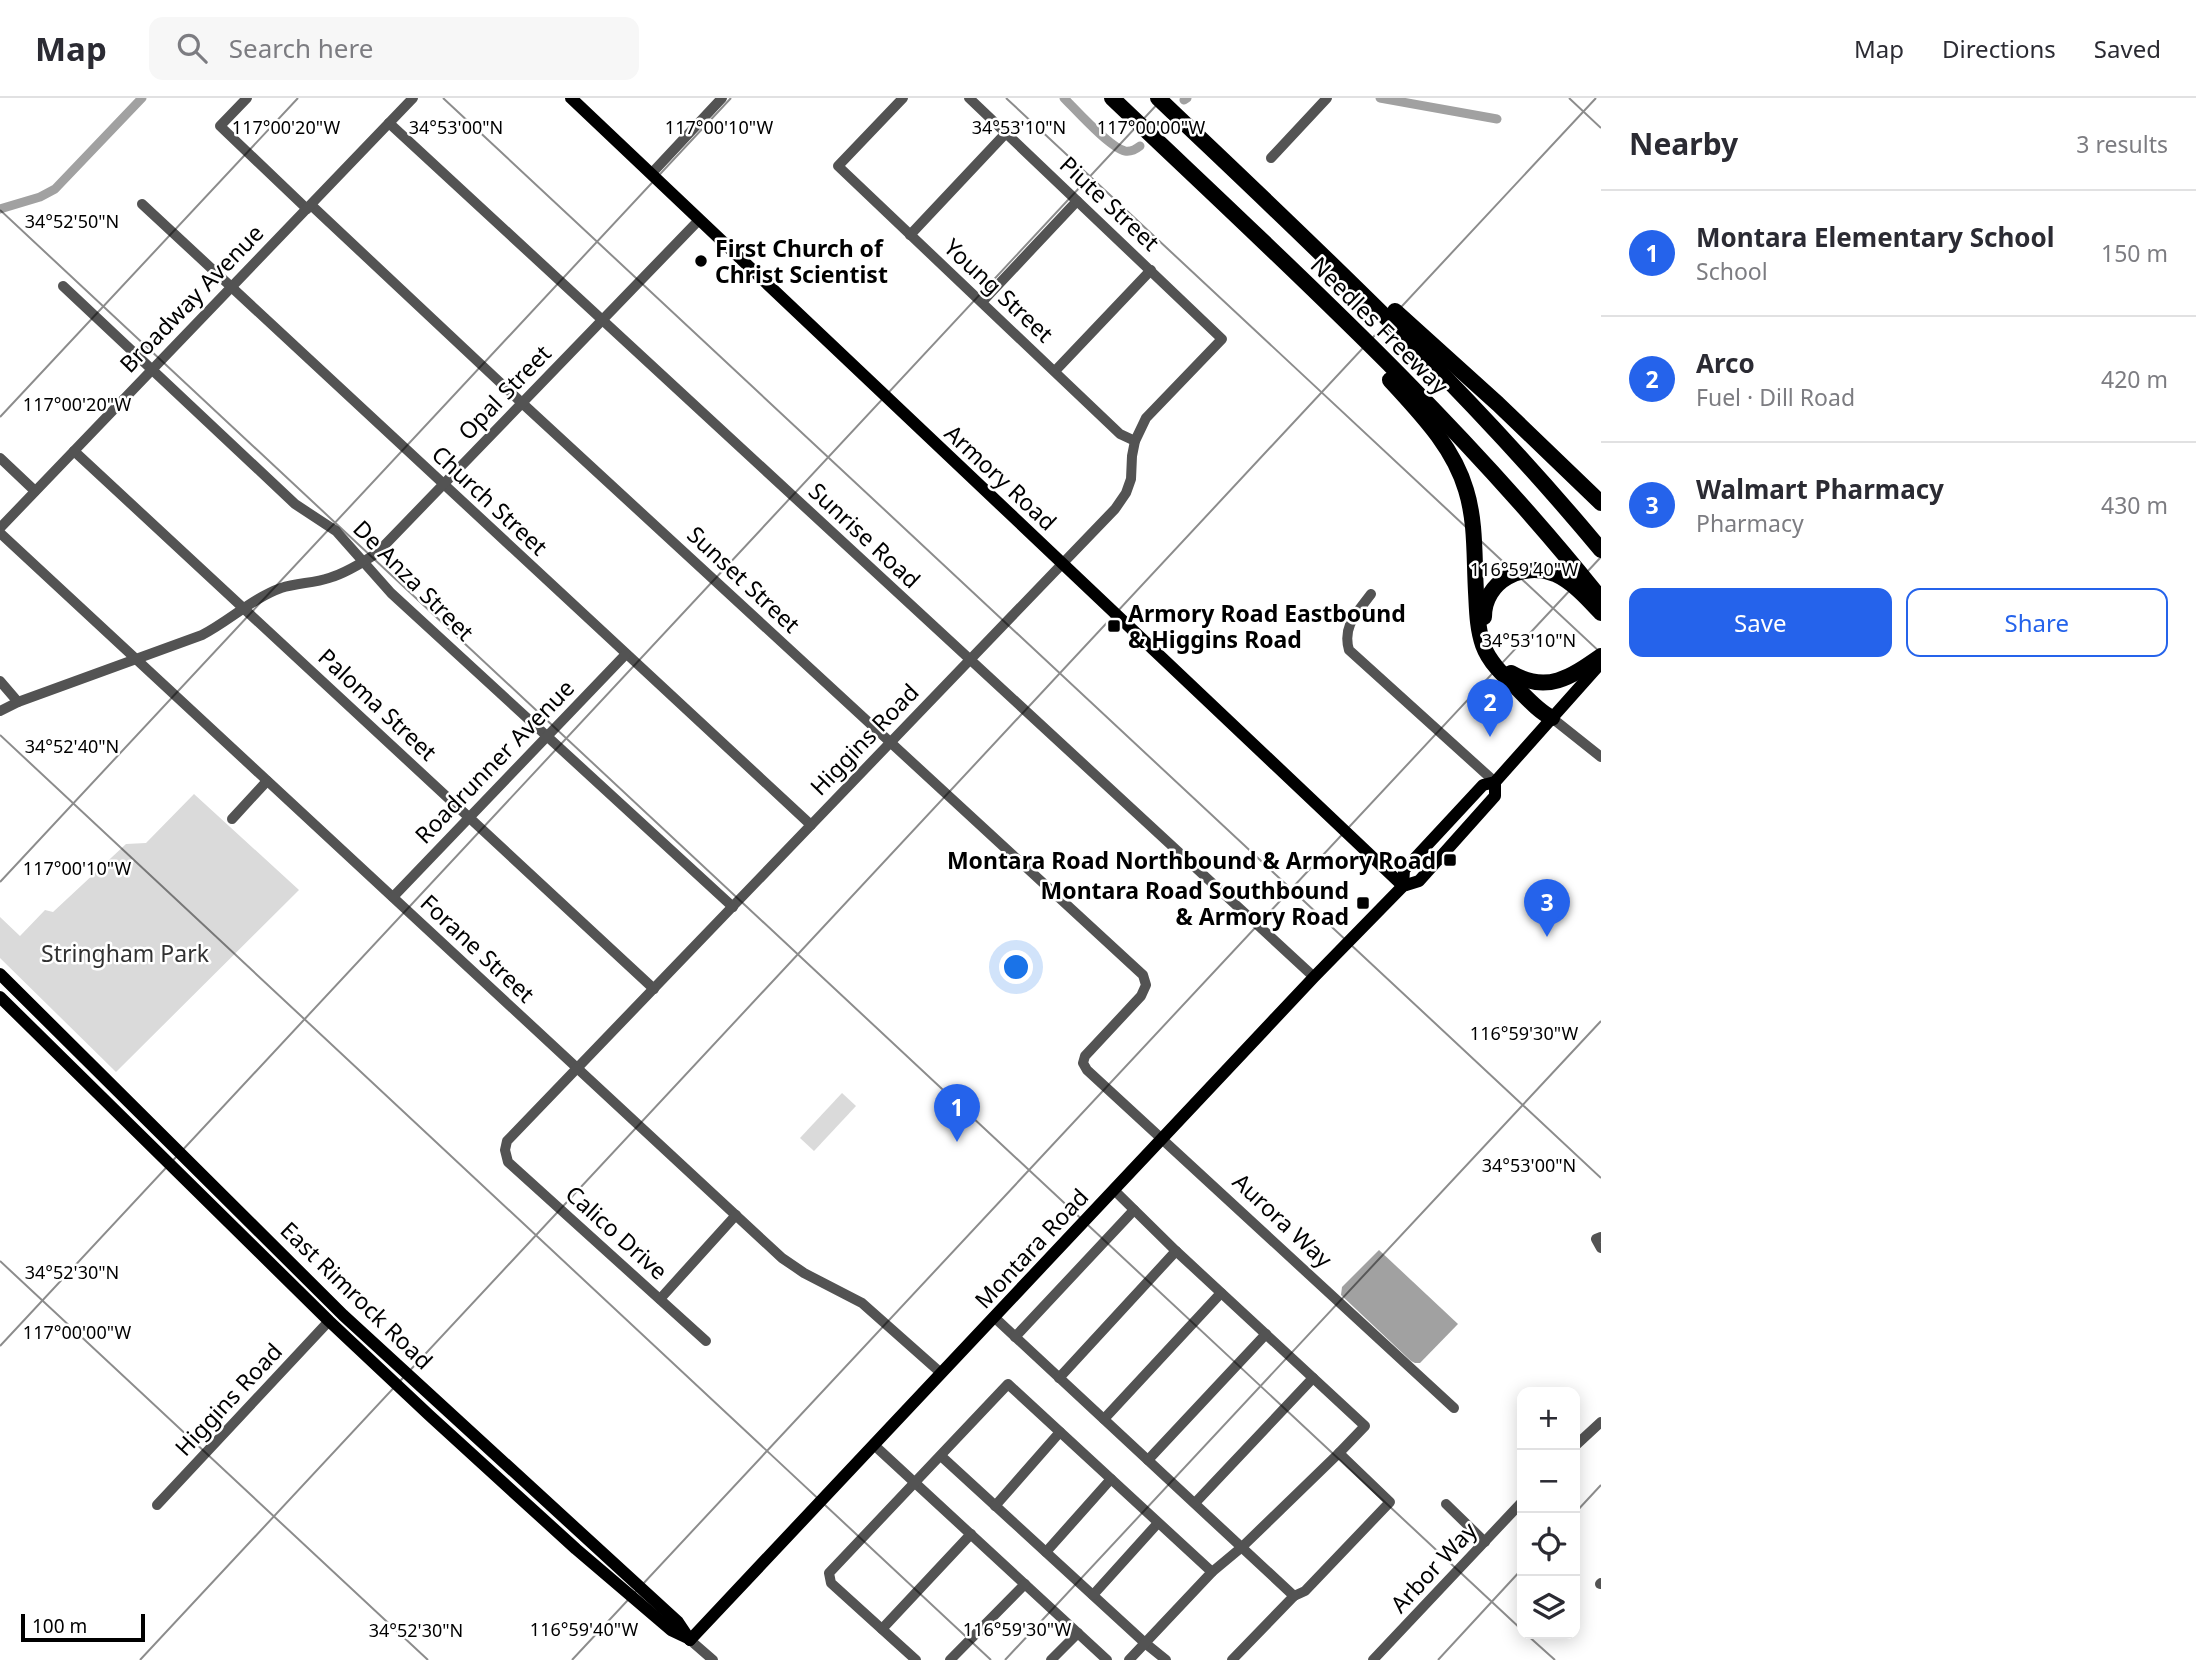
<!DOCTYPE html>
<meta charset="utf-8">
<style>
:root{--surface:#fff;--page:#f7f7f7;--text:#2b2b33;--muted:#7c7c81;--line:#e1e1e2;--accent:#2563eb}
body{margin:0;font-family:"Noto Sans",sans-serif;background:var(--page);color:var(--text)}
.controls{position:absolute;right:21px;bottom:21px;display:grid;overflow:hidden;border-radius:14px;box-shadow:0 4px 18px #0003}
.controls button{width:63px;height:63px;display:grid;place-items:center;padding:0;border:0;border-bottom:2px solid var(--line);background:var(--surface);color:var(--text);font:35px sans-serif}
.scale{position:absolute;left:21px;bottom:18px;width:124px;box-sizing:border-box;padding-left:7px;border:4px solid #000;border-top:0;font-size:19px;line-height:24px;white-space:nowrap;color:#000;-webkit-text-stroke:5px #fff;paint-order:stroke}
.you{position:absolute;left:1017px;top:870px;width:24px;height:24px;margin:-18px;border:5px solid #fff;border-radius:50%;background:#1a73e8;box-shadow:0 0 0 10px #1a73e833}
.badge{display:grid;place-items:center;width:46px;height:46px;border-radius:50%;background:var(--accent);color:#fff;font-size:23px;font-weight:700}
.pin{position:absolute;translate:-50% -58px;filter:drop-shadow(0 2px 4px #0008)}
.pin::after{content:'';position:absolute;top:37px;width:24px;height:21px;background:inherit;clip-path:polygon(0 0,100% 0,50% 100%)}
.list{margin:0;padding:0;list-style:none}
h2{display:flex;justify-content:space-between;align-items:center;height:91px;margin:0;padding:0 28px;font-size:30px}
h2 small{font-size:23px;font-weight:400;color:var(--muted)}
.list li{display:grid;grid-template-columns:46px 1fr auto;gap:21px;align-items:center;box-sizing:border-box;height:126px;padding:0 28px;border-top:2px solid var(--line)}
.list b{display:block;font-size:26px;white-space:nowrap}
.list p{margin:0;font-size:23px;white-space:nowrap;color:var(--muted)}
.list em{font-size:23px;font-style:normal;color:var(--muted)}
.actions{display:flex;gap:14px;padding:21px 28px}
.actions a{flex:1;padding:16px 0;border:2px solid var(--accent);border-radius:14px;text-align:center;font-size:24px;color:var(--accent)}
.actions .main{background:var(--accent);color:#fff}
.icon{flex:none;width:38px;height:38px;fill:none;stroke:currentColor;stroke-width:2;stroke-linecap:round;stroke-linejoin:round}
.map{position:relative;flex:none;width:1601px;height:1562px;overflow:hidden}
header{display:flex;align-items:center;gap:42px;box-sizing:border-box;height:98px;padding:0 35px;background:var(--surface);border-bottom:2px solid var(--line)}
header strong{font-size:33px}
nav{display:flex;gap:38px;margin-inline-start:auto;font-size:24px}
.search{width:490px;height:63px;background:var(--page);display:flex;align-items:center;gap:18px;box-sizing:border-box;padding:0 24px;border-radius:14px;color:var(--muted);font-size:26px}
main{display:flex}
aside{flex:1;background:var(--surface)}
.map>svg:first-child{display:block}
</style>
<header>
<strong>Map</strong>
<div class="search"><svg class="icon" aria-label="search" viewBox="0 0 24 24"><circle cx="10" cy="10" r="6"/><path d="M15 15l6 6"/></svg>Search here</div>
<nav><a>Map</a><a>Directions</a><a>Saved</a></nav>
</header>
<main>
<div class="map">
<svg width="1601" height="1562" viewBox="0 0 1601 1562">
<rect width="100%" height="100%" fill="#fff"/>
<!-- green -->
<g fill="#dadada">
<polygon points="194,696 299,792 116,974 0,860 0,819 20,838 45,812 53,814 126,746 146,745"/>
<polygon points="842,995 856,1008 814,1053 800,1040"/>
</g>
<!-- water -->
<polygon fill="#a1a1a1" points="1379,1152 1458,1226 1420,1265 1415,1265 1411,1263 1341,1197 1342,1189"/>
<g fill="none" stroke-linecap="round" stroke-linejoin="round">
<!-- canal -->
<g stroke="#a1a1a1" stroke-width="9">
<path d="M1064 0C1076 12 1110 50 1125 53 1131 54 1135 52 1140 48"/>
<polyline points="1380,0 1497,21"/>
<polyline points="1184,2 1187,0"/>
<polyline points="0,111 40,99 55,91 142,0"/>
</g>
<!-- minor -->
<g stroke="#535353" stroke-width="10">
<polyline points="247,0 220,28 307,111"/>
<polyline points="903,0 838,68 1120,336 1135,343"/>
<polyline points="389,25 1314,879"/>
<polyline points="1271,60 1327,0"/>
<polyline points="651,76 722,0"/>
<polyline points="142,106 811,727"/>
<polyline points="311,107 522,305 1143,877 1146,887 1141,898 1085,958 1083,965 1087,972 1454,1310"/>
<polyline points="910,137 1006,35"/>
<polyline points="63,188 295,406 336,433 391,495 733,809"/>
<polyline points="982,204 1077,103"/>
<polyline points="1055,273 1151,172"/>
<polyline points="74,353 654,891"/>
<polyline points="0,360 35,393"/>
<polyline points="0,430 413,0"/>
<polyline points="0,435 782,1160 804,1175 862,1205 941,1275"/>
<path d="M1371 496C1357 515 1342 528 1349 552L1495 684"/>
<polyline points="0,583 18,604"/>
<path d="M0 613 18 604 202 537C229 523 253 500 281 490 297 485 314 485 329 480 346 475 362 465 377 455L699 122"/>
<polyline points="1552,620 1601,659"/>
<polyline points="232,721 267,683"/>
<polyline points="393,799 626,556"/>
<polyline points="1114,1092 1176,1153 1365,1328 1339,1355 1390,1404 1305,1493 1294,1498 1232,1562"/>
<polyline points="1601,1139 1596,1141 1601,1150"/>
<polyline points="660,1201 736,1117"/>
<polyline points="994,1219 1294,1498"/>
<polyline points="1015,1239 1134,1112"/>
<polyline points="706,1243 508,1064 505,1052 507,1043 1115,411 1126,395 1131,381 1132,358 1135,343 1146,320 1222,241 969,0"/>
<polyline points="1059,1280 1176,1153"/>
<polyline points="1104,1321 1221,1195"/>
<polyline points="874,1347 1107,1562"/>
<polyline points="1575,1348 1601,1324"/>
<polyline points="941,1358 1145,1545 1166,1562"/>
<polyline points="1148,1362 1266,1236"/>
<polyline points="1195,1405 1313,1280"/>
<polyline points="1446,1406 1485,1444"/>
<polyline points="157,1407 329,1223"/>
<polyline points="995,1408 1060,1334"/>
<polyline points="1046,1454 1111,1381"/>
<polyline points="1212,1474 1242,1449 1339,1355"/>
<polyline points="1600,1486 1601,1485"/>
<polyline points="1093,1497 1158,1425"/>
<polyline points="882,1531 971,1436"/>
<polyline points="690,1542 713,1562"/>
<polyline points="916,1562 831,1485 829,1475 1008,1286 1212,1474 1129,1562"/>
<polyline points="950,1562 1025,1486"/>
<polyline points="1051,1562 1078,1535"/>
<polyline points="1373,1562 1522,1404"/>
</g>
<!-- major -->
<g stroke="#000" stroke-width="12">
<polyline points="571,0 1403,788"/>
<polyline points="1403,788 1404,772 1483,687 1495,684 1601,565"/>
<polyline points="0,876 343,1217 678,1524 690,1542"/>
<polyline points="0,899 329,1223 429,1317 576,1451 671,1532 690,1541"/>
<polyline points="690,1542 1314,879 1403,788 1419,783 1495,698 1495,684"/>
</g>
<!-- highway -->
<g stroke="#000" stroke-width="16">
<path d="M1112 0C1281 161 1455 318 1601 501"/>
<path d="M1158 0C1311 146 1466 289 1601 452"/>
<polyline points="1395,213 1498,306 1601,405"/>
<path d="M1390 282C1420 315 1453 348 1466 392 1476 424 1474 460 1476 494 1477 511 1477 530 1483 547 1489 564 1503 577 1516 589 1527 600 1538 613 1552 620"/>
<path d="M1484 519C1484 483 1523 463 1555 476 1573 484 1588 501 1601 515"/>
<path d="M1511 575C1547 596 1571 579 1601 558"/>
</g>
</g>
<!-- ticks -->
<path fill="none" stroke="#000" stroke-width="2" stroke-opacity="0.45" d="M443 0 1601 1080M1006 0 1601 555M1569 0 1601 30M0 112 1522 1532M0 319 298 0M0 637 991 1562M0 784 731 0M0 1163 428 1562M0 1248 1163 0M1575 1415 1601 1387M1526 1536 1555 1562M140 1562 1596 0M572 1562 1601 459M1005 1562 1601 923M1438 1562 1522 1471"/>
<!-- markers -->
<g fill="#000" stroke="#fff" stroke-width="2.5">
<circle cx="701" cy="163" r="7"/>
<rect x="1107" y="521" width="14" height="14" rx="3.5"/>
<rect x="1443" y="755" width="14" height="14" rx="3.5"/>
<rect x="1356" y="798" width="14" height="14" rx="3.5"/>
</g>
<g text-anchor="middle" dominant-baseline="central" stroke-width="5" stroke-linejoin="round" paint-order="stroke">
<!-- street labels -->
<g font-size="23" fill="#000" stroke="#fff">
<text transform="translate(1110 105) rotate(43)">Piute Street</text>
<text transform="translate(999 192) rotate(43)">Young Street</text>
<text transform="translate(191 200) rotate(-46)">Broadway Avenue</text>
<text transform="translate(1380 227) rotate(45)">Needles Freeway</text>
<text transform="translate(504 294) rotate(-46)">Opal Street</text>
<text transform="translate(1001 379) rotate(43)">Armory Road</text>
<text transform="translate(490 402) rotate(43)">Church Street</text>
<text transform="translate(865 437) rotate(43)">Sunrise Road</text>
<text transform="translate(744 481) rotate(43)">Sunset Street</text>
<text transform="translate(414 482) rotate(45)">De Anza Street</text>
<text transform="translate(378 606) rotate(43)">Paloma Street</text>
<text transform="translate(864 641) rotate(-46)">Higgins Road</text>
<text transform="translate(494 663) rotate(-46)">Roadrunner Avenue</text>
<text transform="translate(478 850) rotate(43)">Forane Street</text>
<text transform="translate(1283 1122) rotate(43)">Aurora Way</text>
<text transform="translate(617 1134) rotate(42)">Calico Drive</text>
<text transform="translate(1031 1150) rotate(-47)">Montara Road</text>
<text transform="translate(357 1197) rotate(44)">East Rimrock Road</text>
<text transform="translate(228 1301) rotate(-47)">Higgins Road</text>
<text transform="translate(1433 1469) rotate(-47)">Arbor Way</text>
</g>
<!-- poi labels -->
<g font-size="23" font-weight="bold" fill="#000" stroke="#fff" text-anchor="start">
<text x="715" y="150">First Church of<tspan x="715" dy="26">Christ Scientist</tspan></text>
<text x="1128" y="515">Armory Road Eastbound<tspan x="1128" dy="26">&amp; Higgins Road</tspan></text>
<text x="1436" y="762" text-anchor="end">Montara Road Northbound &amp; Armory Road</text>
<text x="1349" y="792" text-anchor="end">Montara Road Southbound<tspan x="1349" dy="26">&amp; Armory Road</tspan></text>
</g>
<!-- park labels -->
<g font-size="23" fill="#313131" stroke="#fff">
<text x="125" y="855">Stringham Park</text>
</g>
</g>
<g font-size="18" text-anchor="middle" fill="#000" stroke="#fff" stroke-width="5" stroke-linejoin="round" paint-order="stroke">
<text x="456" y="36">34°53'00"N</text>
<text x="1019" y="36">34°53'10"N</text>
<text x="719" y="36">117°00'10"W</text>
<text x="1151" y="36">117°00'00"W</text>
<text x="286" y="36">117°00'20"W</text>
<text x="72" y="130">34°52'50"N</text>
<text x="77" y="313">117°00'20"W</text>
<text x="1524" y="478">116°59'40"W</text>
<text x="1529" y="549">34°53'10"N</text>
<text x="72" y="655">34°52'40"N</text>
<text x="77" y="777">117°00'10"W</text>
<text x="1524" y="942">116°59'30"W</text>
<text x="1529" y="1074">34°53'00"N</text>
<text x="72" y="1181">34°52'30"N</text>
<text x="77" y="1241">117°00'00"W</text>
<text x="584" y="1538">116°59'40"W</text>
<text x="1017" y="1538">116°59'30"W</text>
<text x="416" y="1539">34°52'30"N</text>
</g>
</svg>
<div class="controls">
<button>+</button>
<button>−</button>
<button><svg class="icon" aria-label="locate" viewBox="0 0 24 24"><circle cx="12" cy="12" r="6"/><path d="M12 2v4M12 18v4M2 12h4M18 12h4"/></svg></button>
<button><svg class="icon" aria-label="layers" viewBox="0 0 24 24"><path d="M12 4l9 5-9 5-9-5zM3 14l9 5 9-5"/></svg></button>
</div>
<div class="scale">100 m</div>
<div class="you"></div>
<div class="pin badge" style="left:957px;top:1044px">1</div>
<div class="pin badge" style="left:1490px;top:639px">2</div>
<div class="pin badge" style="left:1547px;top:839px">3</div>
</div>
<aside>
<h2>Nearby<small>3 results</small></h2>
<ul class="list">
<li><span class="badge">1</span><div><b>Montara Elementary School</b><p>School</p></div><em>150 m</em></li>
<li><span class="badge">2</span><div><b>Arco</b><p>Fuel · Dill Road</p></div><em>420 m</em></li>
<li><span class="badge">3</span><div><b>Walmart Pharmacy</b><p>Pharmacy</p></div><em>430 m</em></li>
</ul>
<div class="actions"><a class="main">Save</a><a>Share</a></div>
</aside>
</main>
